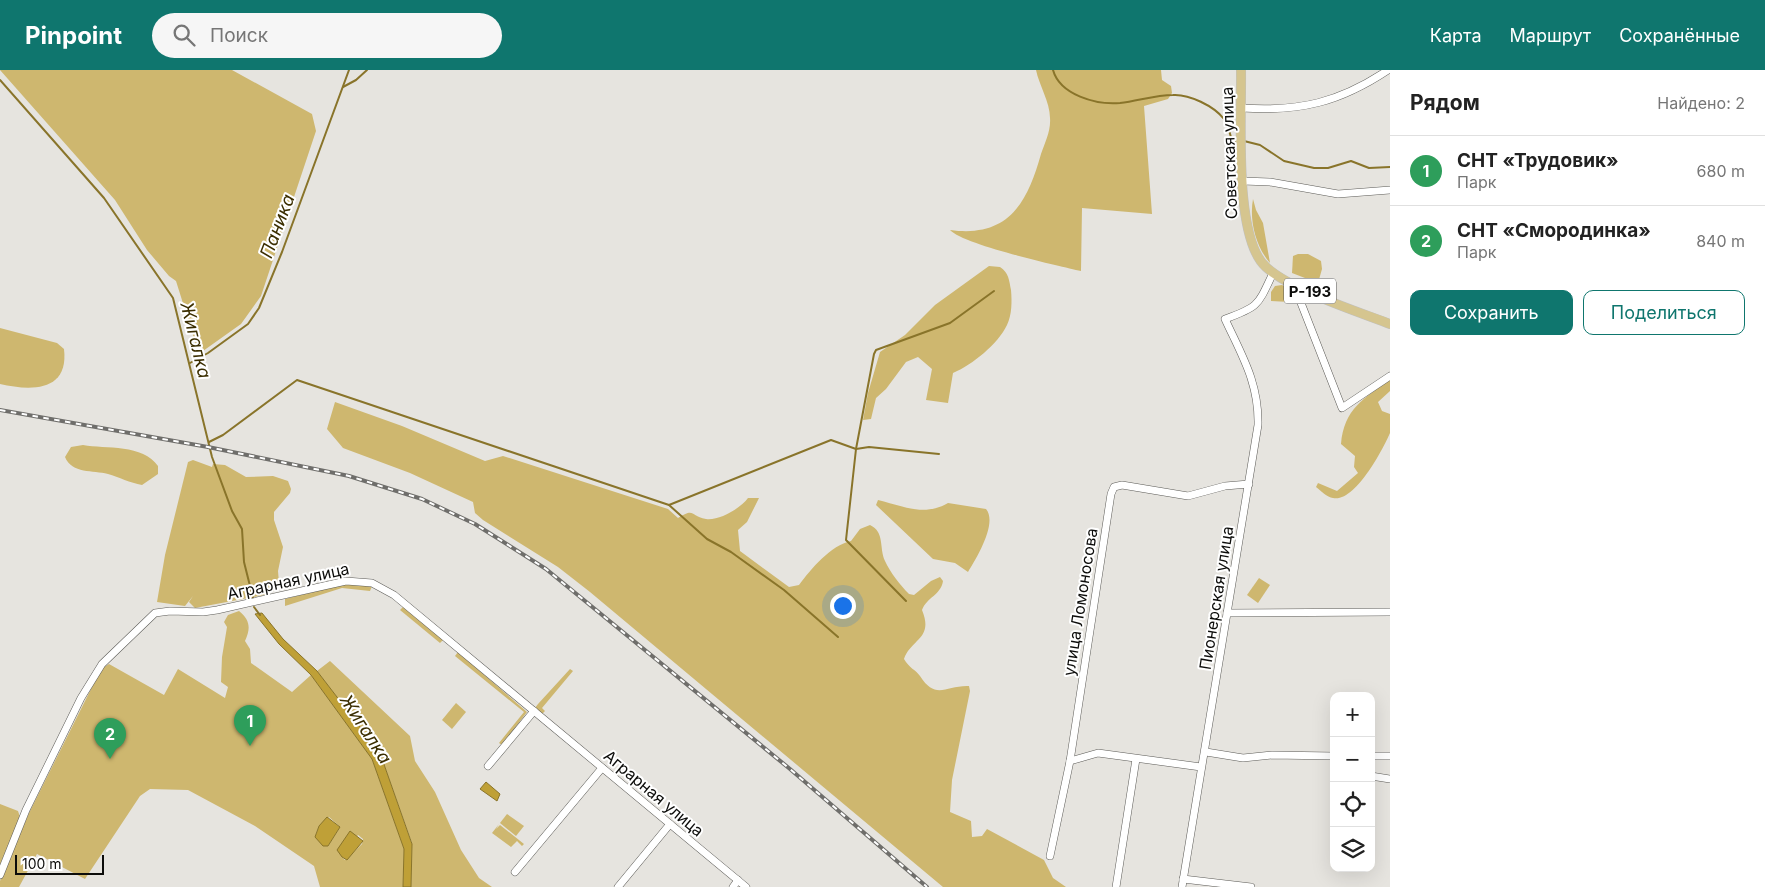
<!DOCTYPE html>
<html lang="ru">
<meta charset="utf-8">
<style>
:root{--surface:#fff;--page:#f6f6f6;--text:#222;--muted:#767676;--line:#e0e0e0;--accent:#0f766e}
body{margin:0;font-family:Inter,sans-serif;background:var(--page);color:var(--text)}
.controls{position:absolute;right:15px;bottom:15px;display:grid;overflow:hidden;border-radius:10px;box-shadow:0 5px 20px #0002}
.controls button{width:45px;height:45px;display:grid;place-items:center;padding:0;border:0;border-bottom:1px solid var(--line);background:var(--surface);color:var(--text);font:25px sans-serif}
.scale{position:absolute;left:15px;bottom:12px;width:89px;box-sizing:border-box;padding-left:5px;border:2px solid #0c0c0a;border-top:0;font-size:14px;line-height:18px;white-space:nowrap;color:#0c0c0a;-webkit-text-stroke:4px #fff;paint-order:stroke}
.you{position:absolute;left:842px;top:535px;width:18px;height:18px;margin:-12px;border:4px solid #fff;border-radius:50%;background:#1a73e8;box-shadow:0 0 0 8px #1a73e833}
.badge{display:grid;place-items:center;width:32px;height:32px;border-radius:50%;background:var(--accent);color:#fff;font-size:16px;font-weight:700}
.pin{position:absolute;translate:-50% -41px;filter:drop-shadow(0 1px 2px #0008)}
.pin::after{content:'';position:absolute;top:26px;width:18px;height:15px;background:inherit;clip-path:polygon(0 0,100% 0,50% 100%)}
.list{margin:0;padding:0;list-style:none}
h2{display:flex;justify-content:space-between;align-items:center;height:65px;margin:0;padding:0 20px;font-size:21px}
h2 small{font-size:16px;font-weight:400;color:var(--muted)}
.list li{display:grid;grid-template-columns:32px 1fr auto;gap:15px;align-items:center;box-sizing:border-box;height:70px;padding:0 20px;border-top:1px solid var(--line)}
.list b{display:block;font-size:19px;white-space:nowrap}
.list p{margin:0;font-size:16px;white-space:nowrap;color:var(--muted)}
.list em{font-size:16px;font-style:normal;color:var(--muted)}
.actions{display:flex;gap:10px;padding:15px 20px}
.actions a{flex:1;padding:11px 0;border:1px solid var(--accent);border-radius:10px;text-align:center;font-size:18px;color:var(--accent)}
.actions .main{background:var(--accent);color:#fff}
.icon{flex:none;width:28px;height:28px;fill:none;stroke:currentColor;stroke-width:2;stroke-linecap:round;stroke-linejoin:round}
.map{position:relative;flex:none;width:1390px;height:817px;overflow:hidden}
header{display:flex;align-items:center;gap:30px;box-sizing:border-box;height:70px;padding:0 25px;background:var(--accent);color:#fff}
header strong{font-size:24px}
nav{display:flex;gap:28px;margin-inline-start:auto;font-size:18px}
.search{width:350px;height:45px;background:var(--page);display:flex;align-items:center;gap:12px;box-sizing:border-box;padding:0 18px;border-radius:28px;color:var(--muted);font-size:19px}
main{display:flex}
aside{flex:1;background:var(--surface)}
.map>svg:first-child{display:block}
</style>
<header>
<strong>Pinpoint</strong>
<div class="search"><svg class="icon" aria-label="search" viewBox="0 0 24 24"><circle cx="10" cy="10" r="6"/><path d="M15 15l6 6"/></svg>Поиск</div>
<nav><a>Карта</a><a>Маршрут</a><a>Сохранённые</a></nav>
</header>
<main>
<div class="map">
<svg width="1390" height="817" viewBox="0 0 1390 817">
<rect width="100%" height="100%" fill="#e6e4df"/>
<!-- green -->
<g fill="#ceb76f" fill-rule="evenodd">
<polygon points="0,0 232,0 312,44 316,61 261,226 241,254 203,281 197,278 176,211 169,206 147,180 115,130"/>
<path d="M1036 0H1161L1162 10 1171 16 1172 23 1168 29 1144 36 1152 144 1082 138 1081 201C1056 195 964 175 950 160 1008 168 1027 134 1041 84 1045 72 1051 61 1050 48 1050 32 1039 15 1036 0Z"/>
<path d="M1253 129 1256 140 1263 153 1270 193C1256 177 1249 151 1253 129Z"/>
<polygon points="1298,184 1308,184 1321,191 1322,199 1318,213 1292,203 1293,186"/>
<path d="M989 196 1000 197C1009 203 1009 210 1011 220 1012 231 1012 245 1007 255 998 274 972 295 953 303L948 333 926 330 932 299 918 287 906 292 886 319 876 328 871 349 863 350 868 323 880 282 905 265 935 235Z"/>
<polygon points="1282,215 1296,222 1295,227 1289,232 1271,231 1271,222 1275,216"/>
<path d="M0 258 57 273 64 279C69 322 31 321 0 314Z"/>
<path d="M1390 310V321L1378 332 1382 341 1390 344C1390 349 1390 358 1390 363 1383 379 1355 433 1333 428 1327 427 1321 421 1316 417L1318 413 1337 421 1358 403 1354 397 1355 386 1341 374C1344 339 1364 328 1390 310Z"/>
<path d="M335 332 402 356 485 391 503 386 668 439 678 448C695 437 690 446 706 449 719 451 741 438 748 428H759L747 452 738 460 740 481 789 517 799 515C811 499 831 475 851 471L860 459 870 455C885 462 879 478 885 491 890 502 900 515 909 524L914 525 931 511 940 507 943 511C941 525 927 527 922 540 934 569 911 569 904 589 909 598 916 600 920 606 936 631 946 615 969 616L970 621 952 710 950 742 971 751 972 767 982 766 987 759 1044 790 1053 808 1066 817H943L590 522 558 497 483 450 475 443 473 432 410 403 343 378 327 359Z"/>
<path d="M83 375C106 379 143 374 158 396V404L142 415C130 413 119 407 108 404 93 400 72 404 65 387L71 377Z"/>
<polygon points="193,390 212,397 213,394 225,395 246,407 273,406 288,411 291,419 290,423 274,442 274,450 283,477 278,501 279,513 275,520 264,525 195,538 189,532 193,526 185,536 157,532 165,485 188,392"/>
<path d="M878 430C903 436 924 447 948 433L986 439C998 453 976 489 968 502L955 493 933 489 876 435Z"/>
<polygon points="1259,508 1270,515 1258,533 1247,525"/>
<polygon points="347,513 372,516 370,521 342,518 285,536 285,529"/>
<polygon points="403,537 443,570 440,573 400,540"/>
<path d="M239 541C250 550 251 558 245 571L250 579 251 593 292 622 311 605 372 689 404 779 403 817H320L314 796 255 756 188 720 150 719 140 726 85 809 37 784 19 817H0V811L29 743 101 599 109 594 164 625 178 599 225 628 228 617 221 612 222 587 227 557 224 552 228 545ZM329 747 339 756V759L328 776 316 764 319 756ZM358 765 363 769 362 774 345 790 342 787Z"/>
<polygon points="458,582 527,642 502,675 499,673 524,642 455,586"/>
<polygon points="330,591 410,666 415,691 435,722 461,780 479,808 492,817 411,817 412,773 380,683 317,601"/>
<polygon points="570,599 573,601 542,638 545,641 542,644 535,638 538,634"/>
<polygon points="456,633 466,642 452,659 442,650"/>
<polygon points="0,734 18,741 20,747 0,795"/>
<polygon points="507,744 524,756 516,766 500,753"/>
<polygon points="499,754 496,759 500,755 524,774 522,776 517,771 511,777 492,763"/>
</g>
<!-- water -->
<g fill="#bfa037" stroke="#89742a">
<polygon points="262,543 283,569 317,601 380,683 412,774 411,817 403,817 404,779 372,689 311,605 279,574 255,544"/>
<polygon points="486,712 500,724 497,731 480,719"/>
<polygon points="327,747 340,757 328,776 323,776 315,767 319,756"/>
<polygon points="350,761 363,771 347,790 342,787 337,780"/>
</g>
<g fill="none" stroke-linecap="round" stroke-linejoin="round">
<!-- stream -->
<g stroke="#89742a" stroke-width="2">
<path d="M1053 0C1060 25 1096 35 1120 33 1138 31 1155 25 1173 25 1189 24 1214 36 1224 49 1228 56 1230 63 1232 71H1237"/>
<polyline points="0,10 104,128 173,228 212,387 232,441 242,459 244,492 253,528"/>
<polyline points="343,17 356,10 367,0"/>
<polyline points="1244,71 1260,75 1284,91 1314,98 1328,98 1351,91 1369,98 1390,97"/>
<polyline points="190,293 208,283 248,254 259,238 282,182 349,0"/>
<polyline points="209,372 223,365 297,310 669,435 831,370 856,379 869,377 939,384"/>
<polyline points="669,435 707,469 731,482 784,520 838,567"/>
<polyline points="906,531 846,470 856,379 874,284 876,280 950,253 994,221"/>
<polyline points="254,537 260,545"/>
</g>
<!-- minor casing -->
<g stroke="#5c5b57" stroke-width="8">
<g id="minor">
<path d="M1242 38C1300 42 1340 32 1388 0"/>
<polyline points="1243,111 1270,112 1338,124 1390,120"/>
<polyline points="1305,219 1301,233 1342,338 1390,306"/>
<polyline points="1227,543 1390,542"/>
<polyline points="1206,682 1243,688 1272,685 1334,686"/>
<polyline points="1371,686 1390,686"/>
<polyline points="1070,691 1098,683 1201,697"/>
<polyline points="488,696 534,641"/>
<polyline points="1371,706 1390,709"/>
<polyline points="1050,786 1070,691 1111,424 1114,417 1122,415 1188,426 1225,416 1249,414"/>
<polyline points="515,802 602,698"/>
<polyline points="0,805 26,740 81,628 102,594 155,543 170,541 203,542 217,540 346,511 372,513 394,525 746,817"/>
<polyline points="1183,809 1251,817"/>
<polyline points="618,817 670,754"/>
<polyline points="733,817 738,810"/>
<polyline points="1116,817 1136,689"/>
<path d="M1182 817 1258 355C1259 313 1242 286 1225 249 1259 237 1258 235 1273 203"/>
</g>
</g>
<!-- major casing -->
<g stroke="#c0c0bf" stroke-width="10">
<path id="major" d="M1241 0C1242 44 1233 168 1266 197 1291 220 1356 241 1390 254"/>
</g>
<!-- minor -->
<use href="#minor" stroke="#fff" stroke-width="7"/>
<!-- major -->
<use href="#major" stroke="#d5c58f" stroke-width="9"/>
<!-- rail casing -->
<g stroke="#6f6e6b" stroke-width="4">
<polyline id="rail" points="0,340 208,377 349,406 422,429 475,454 546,499 790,699 927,817"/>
</g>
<!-- rail -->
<use href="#rail" stroke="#fff" stroke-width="2" stroke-dasharray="5.5" stroke-linecap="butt"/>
</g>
<g text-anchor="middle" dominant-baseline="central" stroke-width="4" stroke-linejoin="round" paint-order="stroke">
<!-- shield labels -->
<rect fill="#fff" stroke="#555554" stroke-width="1" x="1284" y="208.5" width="52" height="25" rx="4"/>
<g font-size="15" font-weight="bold" fill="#0c0c0a">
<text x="1310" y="221">Р-193</text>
</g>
<!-- street labels -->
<g font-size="16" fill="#0c0c0a" stroke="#fff">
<text transform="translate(1229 83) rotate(-92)">Советская улица</text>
<text transform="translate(288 511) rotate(-12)">Аграрная улица</text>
<text transform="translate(1216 528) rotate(-81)">Пионерская улица</text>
<text transform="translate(1080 532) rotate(-81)">улица Ломоносова</text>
<text transform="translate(654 723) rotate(40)">Аграрная улица</text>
</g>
<!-- water labels -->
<g font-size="18" font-style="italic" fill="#3b2e01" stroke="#fff">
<text transform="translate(277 156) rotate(-69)">Паника</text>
<text transform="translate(196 270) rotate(76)">Жигалка</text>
<text transform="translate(366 659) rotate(57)">Жигалка</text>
</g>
</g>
</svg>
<div class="controls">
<button>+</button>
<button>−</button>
<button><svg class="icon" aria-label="locate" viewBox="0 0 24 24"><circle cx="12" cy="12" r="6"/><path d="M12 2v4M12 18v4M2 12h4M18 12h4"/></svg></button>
<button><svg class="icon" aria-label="layers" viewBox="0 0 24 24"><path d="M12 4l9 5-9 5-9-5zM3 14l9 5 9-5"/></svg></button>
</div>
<div class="scale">100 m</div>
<div class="you"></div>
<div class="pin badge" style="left:250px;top:676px;background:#2e9e5b">1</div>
<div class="pin badge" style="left:110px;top:689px;background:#2e9e5b">2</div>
</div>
<aside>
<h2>Рядом<small>Найдено: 2</small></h2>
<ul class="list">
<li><span class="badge" style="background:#2e9e5b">1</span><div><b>СНТ «Трудовик»</b><p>Парк</p></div><em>680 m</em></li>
<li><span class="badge" style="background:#2e9e5b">2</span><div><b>СНТ «Смородинка»</b><p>Парк</p></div><em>840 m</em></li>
</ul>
<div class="actions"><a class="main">Сохранить</a><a>Поделиться</a></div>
</aside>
</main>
